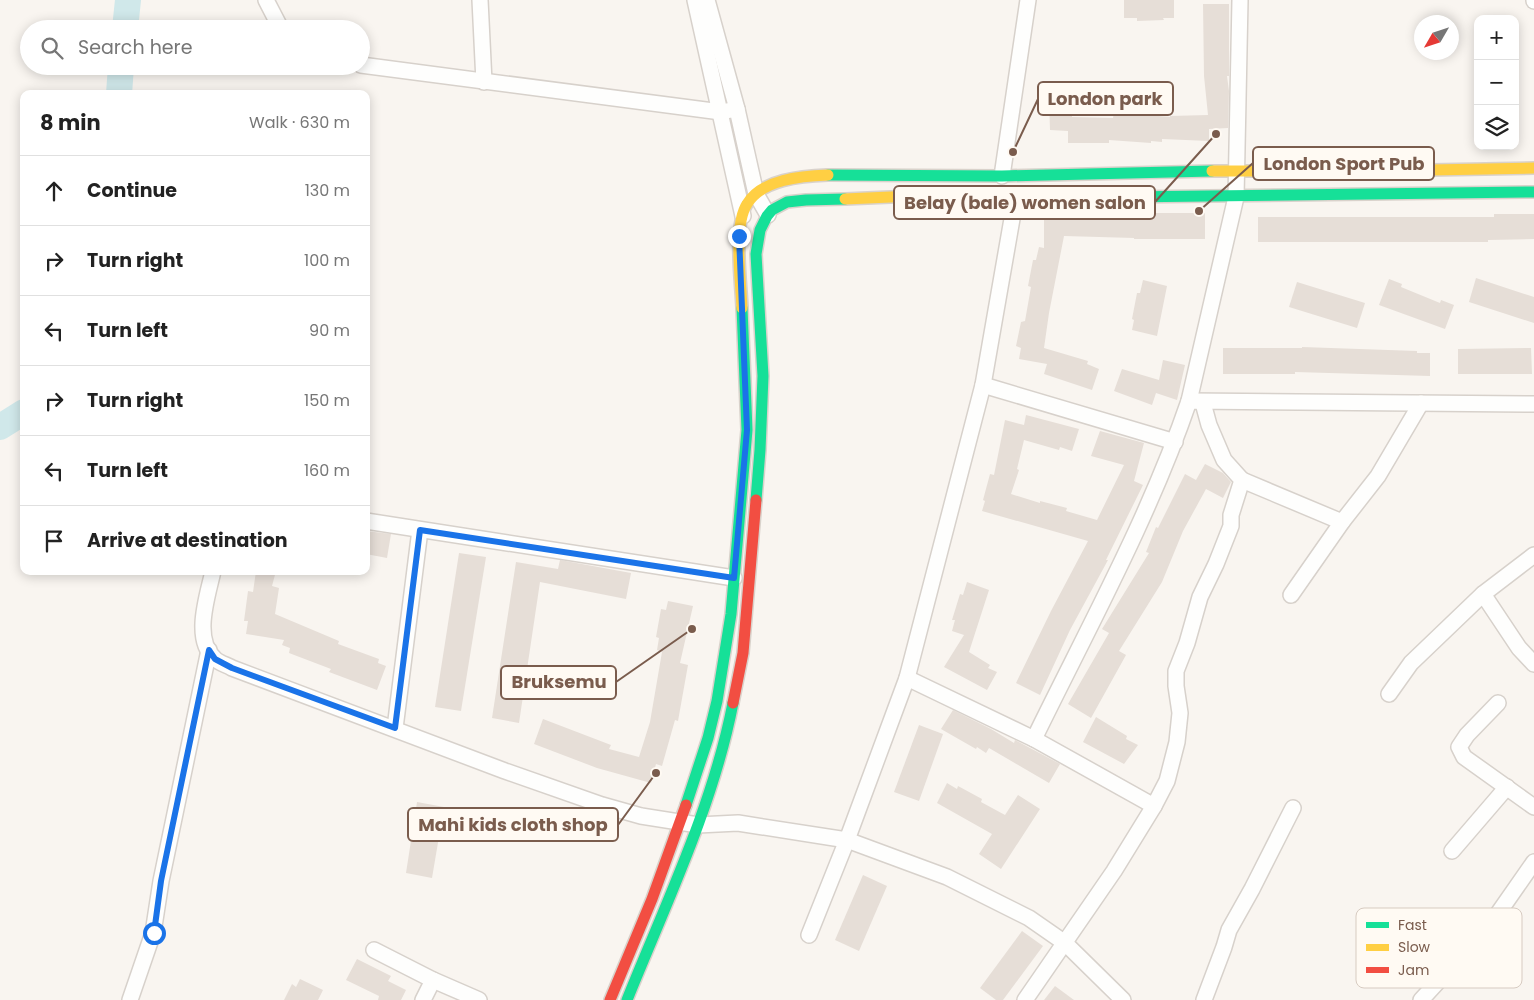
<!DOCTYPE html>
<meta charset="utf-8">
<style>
:root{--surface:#fff;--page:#f6f6f6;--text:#222;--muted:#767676;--line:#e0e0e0}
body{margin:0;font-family:Poppins,sans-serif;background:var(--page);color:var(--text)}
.controls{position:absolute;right:15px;top:15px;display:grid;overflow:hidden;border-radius:10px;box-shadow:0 2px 12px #0003}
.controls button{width:45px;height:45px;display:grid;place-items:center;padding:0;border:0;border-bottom:1px solid var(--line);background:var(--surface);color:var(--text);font:25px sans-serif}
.compass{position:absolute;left:1414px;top:15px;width:45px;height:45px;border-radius:50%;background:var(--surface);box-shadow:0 2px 12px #0003;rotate:231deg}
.stop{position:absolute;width:15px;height:15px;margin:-11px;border:4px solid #1a73e8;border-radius:50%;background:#fff}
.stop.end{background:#1a73e8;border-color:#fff;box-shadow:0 1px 5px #0008}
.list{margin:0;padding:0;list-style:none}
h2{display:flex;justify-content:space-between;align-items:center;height:65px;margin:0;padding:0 20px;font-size:21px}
h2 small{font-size:16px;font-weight:400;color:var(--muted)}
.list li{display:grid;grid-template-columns:32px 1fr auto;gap:15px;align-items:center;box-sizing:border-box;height:70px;padding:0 20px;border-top:1px solid var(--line)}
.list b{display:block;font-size:19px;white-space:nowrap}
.list em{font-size:16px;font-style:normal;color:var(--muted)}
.icon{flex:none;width:28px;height:28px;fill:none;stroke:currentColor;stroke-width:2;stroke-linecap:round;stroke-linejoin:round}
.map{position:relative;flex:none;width:1534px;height:1000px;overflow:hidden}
.search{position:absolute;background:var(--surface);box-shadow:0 2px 12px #0003;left:20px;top:20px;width:350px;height:55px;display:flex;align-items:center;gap:12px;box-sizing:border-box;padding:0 18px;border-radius:28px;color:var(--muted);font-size:19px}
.panel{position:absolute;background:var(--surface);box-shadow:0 2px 12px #0003;left:20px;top:90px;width:350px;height:485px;border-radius:10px}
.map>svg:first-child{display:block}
</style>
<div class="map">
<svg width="1534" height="1000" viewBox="0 0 1534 1000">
<rect width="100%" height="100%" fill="#f9f5f0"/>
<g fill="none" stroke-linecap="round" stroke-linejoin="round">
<!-- river -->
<g stroke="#d0e8ea" stroke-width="26">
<polyline points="125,29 128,0"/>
<polyline points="119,94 121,66"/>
<polyline points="0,427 24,412"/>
</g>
</g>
<!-- building -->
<g fill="#e6ded7">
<polygon points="1124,0 1174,0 1174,18 1163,18 1164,20 1137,21 1137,18 1124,18"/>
<polygon points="1203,4 1229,4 1229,76 1227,76 1229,91 1228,128 1209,129 1209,141 1162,139 1162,142 1151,141 1151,143 1109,140 1109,143 1068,143 1068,131 1050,130 1049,98 1072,98 1072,117 1113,118 1114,112 1170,117 1170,116 1208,115 1204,76"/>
<polygon points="1044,210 1115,211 1115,213 1205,213 1205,239 1134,239 1134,238 1064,236 1049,313 1044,348 1088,361 1087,364 1099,369 1092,390 1044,374 1047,364 1019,359 1021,348 1016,346 1021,322 1025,321 1031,287 1028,286 1033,260 1036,260 1039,247 1044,248"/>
<polygon points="1494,214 1534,214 1534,239 1488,240 1488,242 1258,242 1258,217 1494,217"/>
<polygon points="1476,278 1534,297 1534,323 1469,302"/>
<polygon points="1389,279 1402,284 1401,287 1440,303 1441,300 1454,305 1445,329 1379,305"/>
<polygon points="1143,280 1167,286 1157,336 1132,330 1134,320 1132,319 1137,293 1140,293"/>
<polygon points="1297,282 1365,303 1357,328 1289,307"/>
<polygon points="1302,347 1417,351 1417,353 1430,353 1430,376 1295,372 1295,374 1223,374 1223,348 1302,348"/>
<polygon points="1531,348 1532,374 1458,374 1458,349"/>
<polygon points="1163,360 1185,365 1177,400 1156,393 1152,405 1114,391 1122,369 1159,380"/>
<polygon points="1026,415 1079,429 1072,451 1060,447 1059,450 1024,440 1017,469 1019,470 1011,494 1040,503 1040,501 1067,508 1066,511 1097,520 1124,465 1091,456 1100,431 1144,443 1134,481 1143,485 1106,560 1108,560 1070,630 1040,695 1016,683 1051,611 1088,541 982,511 985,501 983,500 990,474 994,475 1005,420 1024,425"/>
<polygon points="1205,464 1223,473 1231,482 1223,498 1206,489 1183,531 1162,582 1119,651 1126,655 1091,718 1068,704 1109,633 1102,629 1149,553 1146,552 1156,527 1158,528 1185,474 1196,480"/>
<polygon points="366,531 391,534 387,558 366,554"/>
<polygon points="459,553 486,557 461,711 435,707"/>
<polygon points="560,560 631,573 626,599 540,582 519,723 492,718 516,562 558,569"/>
<polygon points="256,571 276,571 272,586 279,588 275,614 339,641 338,644 379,659 378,663 386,666 377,690 329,672 331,669 289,653 290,648 282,645 284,640 246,634 248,621 244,621 248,591 253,592"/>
<polygon points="967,582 989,590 969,652 990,665 988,668 997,672 987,690 944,667 964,635 952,631 955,620 952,620 960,594 963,595"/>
<polygon points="668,601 693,606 680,663 688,665 678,721 675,720 662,766 656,764 651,783 597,768 534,744 543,719 611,745 609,749 639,757 650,722 662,652 657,650 659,638 656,637 661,609 666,610"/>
<polygon points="953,710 991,729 1014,743 1015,740 1060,764 1049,783 989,748 986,753 977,747 976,749 941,729"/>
<polygon points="1096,717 1127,736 1126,739 1138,745 1124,764 1083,742"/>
<polygon points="919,725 943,734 919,801 894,792"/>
<polygon points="947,783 957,789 958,786 982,799 981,802 1005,815 1018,795 1040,809 1001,869 979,854 992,834 937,803"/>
<polygon points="417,802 444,807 432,878 406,873"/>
<polygon points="863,875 887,886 859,951 835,940"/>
<polygon points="1022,931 1043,946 1003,1000 996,1000 980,988"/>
<polygon points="357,959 391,976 388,981 406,990 401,1000 378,1000 379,996 346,980"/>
<polygon points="300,979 323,990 318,1000 284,1000 292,984 296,987"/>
<polygon points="1055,986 1074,1000 1044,1000"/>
</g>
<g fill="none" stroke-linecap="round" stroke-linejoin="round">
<!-- street casing -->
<g stroke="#d7d1cb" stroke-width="18">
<g id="street">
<polyline points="266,0 281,29"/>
<polyline points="480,0 484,82"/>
<polyline points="695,0 743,216"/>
<polyline points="707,0 737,109 756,194 768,215"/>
<polyline points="1534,0 1534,1"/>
<polyline points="361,65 721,112 737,109"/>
<polyline points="1002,176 1028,0"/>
<polyline points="983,385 1175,442"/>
<polyline points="1189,401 1236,197 1240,0"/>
<polyline points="1242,480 1342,522 1378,476 1421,403"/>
<polyline points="366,521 734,578"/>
<path d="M213 571C208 595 192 639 215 659 219 663 227 665 232 668L505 771 602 805 641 816 698 825 738 823 847 840 947 877 1029 918 1065 943 1123 1000"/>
<polyline points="1483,594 1519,648 1534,664"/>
<polyline points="1291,595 1342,522"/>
<path d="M907 678 1034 739C1088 628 1149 518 1189 401L1534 404"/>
<polyline points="1389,694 1411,663 1483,594 1534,555"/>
<polyline points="1498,703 1467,735 1459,747 1464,757 1534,807"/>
<polyline points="395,728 420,530"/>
<polyline points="1034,739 1154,806"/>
<polyline points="1452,851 1507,787"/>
<polyline points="809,935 847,840 907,678 983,385 1016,196"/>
<polyline points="374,950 433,980 479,1000"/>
<polyline points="130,1000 153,933 161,881 209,650"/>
<polyline points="423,1000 433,980"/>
<polyline points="1025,1000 1114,871 1154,806 1167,781 1177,742 1180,713 1176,686 1176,671 1187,643 1200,597 1216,564 1231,526 1231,515 1242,480 1224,460 1209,425 1203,403"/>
<polyline points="1204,1000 1224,947 1229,930 1252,889 1293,808"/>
<polyline points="1421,1000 1490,925 1534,862"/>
</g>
</g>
<!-- fast casing -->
<g stroke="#d9d2cb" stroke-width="14">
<g id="fast">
<polyline points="828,175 1002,176 1212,171"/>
<polyline points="1123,197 1534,192"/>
<polyline points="756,500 760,450 763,376 756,254 760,230 767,216 772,210 787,202 806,200 845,199"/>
<polyline points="686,805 708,738 717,701 731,614 747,430 742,308"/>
<path d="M627 1000C666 903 713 806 733 703"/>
</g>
</g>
<!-- slow casing -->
<g stroke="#d9d2cb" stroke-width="14">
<g id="slow">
<polyline points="1212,171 1376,171 1534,168"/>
<polyline points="845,199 913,196 1123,197"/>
<path d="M742 308C741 281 733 226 747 204 762 179 802 176 828 175"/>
</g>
</g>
<!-- jam casing -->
<g stroke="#d9d2cb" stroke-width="14">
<g id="jam">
<polyline points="733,703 743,653 756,500"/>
<polyline points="610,1000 652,899 686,805"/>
</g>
</g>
<!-- street -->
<use href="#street" stroke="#fefefd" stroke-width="15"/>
<!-- fast -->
<use href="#fast" stroke="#16e098" stroke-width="11"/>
<!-- slow -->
<use href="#slow" stroke="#ffcf43" stroke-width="11"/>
<!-- jam -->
<use href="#jam" stroke="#f24e42" stroke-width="11"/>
</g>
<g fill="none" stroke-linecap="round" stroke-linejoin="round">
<!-- route -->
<polyline stroke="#1a73e8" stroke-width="6" points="154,933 161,881 209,650 215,659 232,668 395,728 420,530 734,578 747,430 739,236"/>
</g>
<!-- legend -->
<rect x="1356" y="908" width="166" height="80" rx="8" fill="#fffaf3" stroke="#d7cbc1" stroke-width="1"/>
<rect x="1366" y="922" width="23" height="6" fill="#16e098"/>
<rect x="1366" y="944" width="23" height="7" fill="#ffcf43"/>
<rect x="1366" y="967" width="23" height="6" fill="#f24e42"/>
<g font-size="14" fill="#7a5c4d">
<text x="1398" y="930">Fast</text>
<text x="1398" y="952">Slow</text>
<text x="1398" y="975">Jam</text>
</g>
<!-- callouts -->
<path fill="none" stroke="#7a5c4d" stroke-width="2" d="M1013 152L1038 99M1199 211L1253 163M1216 134L1155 202M692 629L616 682M656 773L618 825"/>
<g fill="#7a5c4d" stroke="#fffaf3" stroke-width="2">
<circle cx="1013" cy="152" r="5"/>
<circle cx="1199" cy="211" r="5"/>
<circle cx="1216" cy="134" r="5"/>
<circle cx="692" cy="629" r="5"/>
<circle cx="656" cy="773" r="5"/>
</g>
<g fill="#fffaf3" stroke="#7a5c4d" stroke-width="2">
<rect x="1038" y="82" width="135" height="33" rx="5"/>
<rect x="1253" y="147" width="181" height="33" rx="5"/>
<rect x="894" y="186" width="261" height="33" rx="5"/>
<rect x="501" y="666" width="115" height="33" rx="5"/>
<rect x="408" y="808" width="210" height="33" rx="5"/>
</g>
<g font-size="18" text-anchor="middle" font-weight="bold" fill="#7a5c4d">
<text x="1105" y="105">London park</text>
<text x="1344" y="170">London Sport Pub</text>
<text x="1025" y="209">Belay (bale) women salon</text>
<text x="559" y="688">Bruksemu</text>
<text x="513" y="831">Mahi kids cloth shop</text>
</g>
</svg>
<div class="controls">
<button>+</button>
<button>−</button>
<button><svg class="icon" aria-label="layers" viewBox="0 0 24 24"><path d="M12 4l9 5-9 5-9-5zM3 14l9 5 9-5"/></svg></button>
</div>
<svg class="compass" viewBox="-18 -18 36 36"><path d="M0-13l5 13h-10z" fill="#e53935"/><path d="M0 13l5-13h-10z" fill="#767676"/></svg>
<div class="stop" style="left:154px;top:933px"></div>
<div class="stop end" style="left:739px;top:236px"></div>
<div class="search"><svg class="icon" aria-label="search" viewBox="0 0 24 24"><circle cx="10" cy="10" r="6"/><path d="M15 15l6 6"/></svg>Search here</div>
<section class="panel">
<h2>8 min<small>Walk · 630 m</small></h2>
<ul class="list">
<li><svg class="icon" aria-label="ahead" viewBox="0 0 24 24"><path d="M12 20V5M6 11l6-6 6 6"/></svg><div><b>Continue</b></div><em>130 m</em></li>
<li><svg class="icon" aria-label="right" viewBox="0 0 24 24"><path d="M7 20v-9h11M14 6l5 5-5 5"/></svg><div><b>Turn right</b></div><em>100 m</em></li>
<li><svg class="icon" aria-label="left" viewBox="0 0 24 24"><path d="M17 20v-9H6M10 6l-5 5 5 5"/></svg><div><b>Turn left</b></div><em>90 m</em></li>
<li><svg class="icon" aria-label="right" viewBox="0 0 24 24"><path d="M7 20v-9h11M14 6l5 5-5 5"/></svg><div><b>Turn right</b></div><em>150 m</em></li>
<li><svg class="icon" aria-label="left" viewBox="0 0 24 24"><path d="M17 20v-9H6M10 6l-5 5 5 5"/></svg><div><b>Turn left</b></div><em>160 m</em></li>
<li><svg class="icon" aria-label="arrive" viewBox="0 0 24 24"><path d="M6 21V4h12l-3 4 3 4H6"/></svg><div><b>Arrive at destination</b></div></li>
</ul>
</section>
</div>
